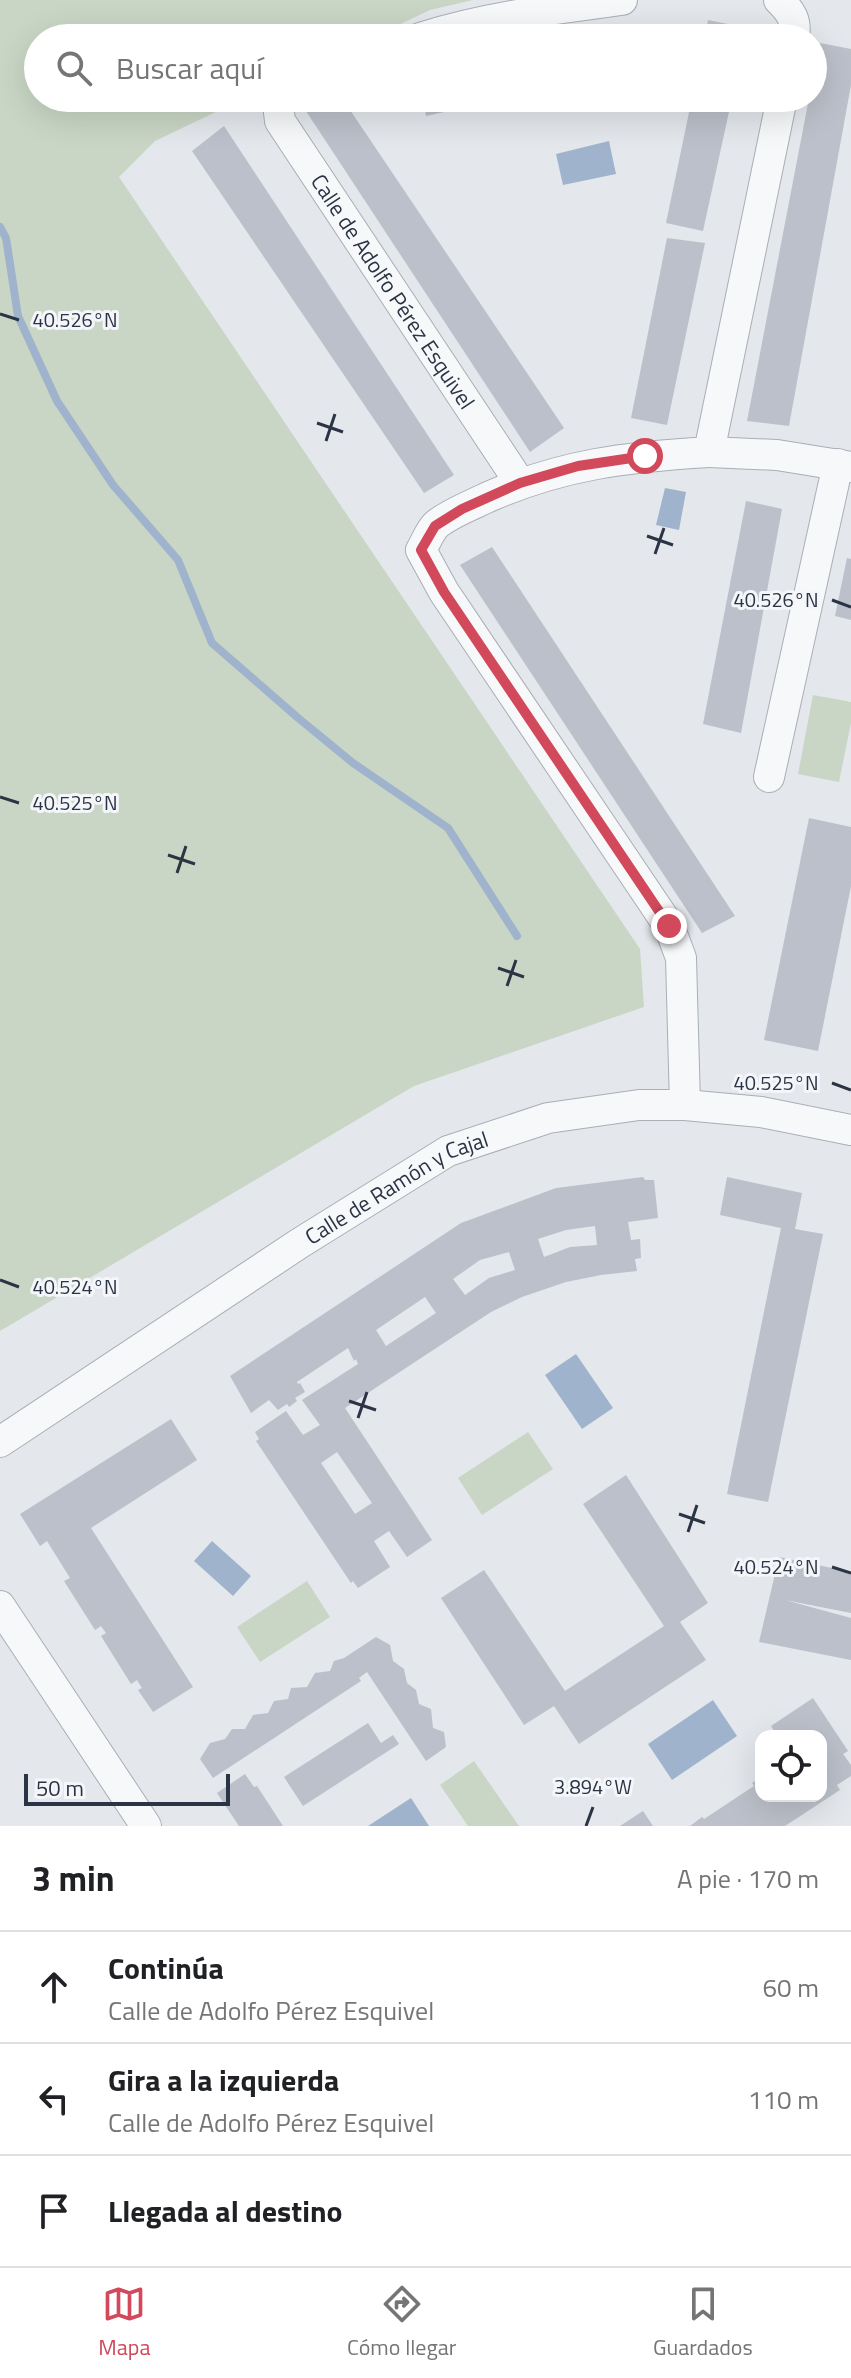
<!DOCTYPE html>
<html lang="es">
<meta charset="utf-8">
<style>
:root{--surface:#fff;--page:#f6f6f6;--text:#202124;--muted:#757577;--line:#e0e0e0;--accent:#d1495b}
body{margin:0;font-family:"Titillium Web",sans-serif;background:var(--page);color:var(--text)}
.controls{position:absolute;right:24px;bottom:24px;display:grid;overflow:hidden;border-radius:16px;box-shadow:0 8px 32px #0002}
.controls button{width:72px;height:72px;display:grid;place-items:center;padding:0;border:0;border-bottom:2px solid var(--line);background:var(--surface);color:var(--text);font:40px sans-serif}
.scale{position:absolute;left:24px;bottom:20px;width:206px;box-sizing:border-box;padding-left:8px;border:4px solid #2b3445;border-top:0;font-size:22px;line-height:28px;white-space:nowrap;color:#2b3445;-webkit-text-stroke:6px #f4f6f9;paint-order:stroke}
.stop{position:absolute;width:24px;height:24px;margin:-18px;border:6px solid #d1495b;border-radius:50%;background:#fff}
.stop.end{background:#d1495b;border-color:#fff;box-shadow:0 2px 8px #0008}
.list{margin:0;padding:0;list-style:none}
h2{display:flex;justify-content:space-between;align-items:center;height:104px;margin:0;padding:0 32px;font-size:34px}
h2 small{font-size:26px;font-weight:400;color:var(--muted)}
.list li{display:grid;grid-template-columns:52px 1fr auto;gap:24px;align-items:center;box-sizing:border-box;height:112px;padding:0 32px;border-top:2px solid var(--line)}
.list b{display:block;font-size:30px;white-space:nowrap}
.list p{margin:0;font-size:26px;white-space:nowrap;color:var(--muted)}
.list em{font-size:26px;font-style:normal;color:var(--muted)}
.icon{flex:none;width:44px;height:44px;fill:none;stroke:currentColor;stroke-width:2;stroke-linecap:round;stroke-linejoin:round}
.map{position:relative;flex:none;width:851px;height:1826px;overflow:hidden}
.search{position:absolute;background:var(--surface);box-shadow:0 8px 32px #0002;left:24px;right:24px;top:24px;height:88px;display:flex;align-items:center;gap:20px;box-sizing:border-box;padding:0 28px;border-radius:44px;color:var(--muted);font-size:30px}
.sheet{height:440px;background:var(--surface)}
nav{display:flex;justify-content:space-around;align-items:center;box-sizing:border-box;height:112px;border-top:2px solid var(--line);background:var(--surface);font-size:22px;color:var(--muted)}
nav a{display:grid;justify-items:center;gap:4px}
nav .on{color:var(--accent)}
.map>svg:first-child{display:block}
</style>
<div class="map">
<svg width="851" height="1826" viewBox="0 0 851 1826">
<rect width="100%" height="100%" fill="#e4e7ec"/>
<!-- green -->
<g fill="#c9d6c5">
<polygon points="0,0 473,0 430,10 371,38 38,38 38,98 245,98 155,141 119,177 640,949 644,1007 414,1086 0,1331"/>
<polygon points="813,695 851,702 851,723 839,782 798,774"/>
<polygon points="528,1432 553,1469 482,1515 458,1478"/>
<polygon points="307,1581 330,1617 260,1662 237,1627"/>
<polygon points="474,1761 519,1826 468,1826 440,1785"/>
</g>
<!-- water -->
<g fill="#9fb4cc">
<polygon points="609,141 616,174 563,185 556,154"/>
<polygon points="665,488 686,492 679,530 656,525"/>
<polygon points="576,1354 613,1408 582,1429 545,1375"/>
<polygon points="212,1541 251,1576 233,1596 194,1561"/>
<polygon points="713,1700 737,1736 672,1780 648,1744"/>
<polygon points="411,1798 429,1826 368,1826"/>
</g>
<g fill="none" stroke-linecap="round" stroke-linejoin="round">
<!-- stream -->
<polyline stroke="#9fb4cc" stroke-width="8" points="0,227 6,238 18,316 57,401 113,485 178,560 212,643 297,717 353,763 448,828 517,936"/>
</g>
<!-- building -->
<g fill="#bbc0ca" fill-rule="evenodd">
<polygon points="708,20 747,28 745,38 705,38"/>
<polygon points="820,43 851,49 851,85 789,426 747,421 809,98 813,98 813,79"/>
<polygon points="319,98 342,98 564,428 530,452 304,108"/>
<polygon points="423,98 503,98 503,99 426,116"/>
<polygon points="692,98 732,98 703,231 666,223"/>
<polygon points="224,126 454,475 424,493 192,151"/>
<polygon points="667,238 705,243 667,425 631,418"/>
<polygon points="746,501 782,509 741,733 703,724"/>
<polygon points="492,547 735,916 702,933 460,565"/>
<polygon points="847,558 851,559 851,620 835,616"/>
<polygon points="809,818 851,827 851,886 818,1051 764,1040"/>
<path d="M643 1177 645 1180H654L658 1218 628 1222 631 1240 640 1239 641 1258 635 1259 637 1271 601 1275 566 1282 522 1297 491 1312 345 1408 432 1540 407 1557 389 1531 374 1541 390 1567 358 1588 353 1581 351 1583 256 1441 259 1439 255 1432 286 1411 303 1435 320 1425 302 1400 358 1364 356 1359 354 1361 348 1348 297 1382 298 1384 300 1383 305 1392 295 1398 297 1401 289 1407 287 1404 278 1410 269 1400 251 1413 230 1376 461 1223 556 1188ZM595 1226 597 1245 570 1247 544 1257 538 1239 566 1230ZM509 1252 515 1270 489 1278 465 1295 453 1279 480 1260ZM425 1297 436 1313 386 1346 376 1330ZM337 1452 372 1503 355 1514 321 1463Z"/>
<polygon points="727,1177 802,1193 795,1229 823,1234 768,1502 727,1494 781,1228 720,1215"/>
<polygon points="171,1419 197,1460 91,1528 193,1687 153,1712 138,1690 142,1688 137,1680 131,1684 101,1636 106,1633 101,1626 95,1630 64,1581 70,1578 47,1541 40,1546 20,1514"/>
<polygon points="626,1475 708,1603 680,1622 706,1660 579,1744 554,1706 524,1725 441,1598 484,1570 565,1691 664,1626 583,1504"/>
<polygon points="779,1557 851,1572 851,1613 785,1600 851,1618 851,1660 759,1642"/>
<polygon points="376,1637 390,1645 393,1661 404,1669 407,1683 416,1690 419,1704 431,1709 433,1728 444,1732 446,1747 426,1761 367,1672 359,1678 361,1681 213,1778 200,1759 210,1743 225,1739 232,1729 245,1729 253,1715 268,1713 274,1701 288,1699 291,1688 307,1687 315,1673 330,1671 334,1661 344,1658"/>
<polygon points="813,1698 848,1751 843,1754 851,1765 851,1776 837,1785 840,1790 785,1826 690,1826 702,1817 704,1819 754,1786 752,1783 761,1777 761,1796 821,1796 821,1736 777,1736 771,1726"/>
<polygon points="368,1723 381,1743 393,1735 399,1744 303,1806 284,1777"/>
<polygon points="245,1774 254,1787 257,1786 283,1826 239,1826 217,1793"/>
<polygon points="643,1811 653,1826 620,1826"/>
</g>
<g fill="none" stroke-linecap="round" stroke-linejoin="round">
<!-- street casing -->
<g stroke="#a9aeb7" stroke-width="32">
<g id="street">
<path d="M779 0C791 12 797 20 794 38"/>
<path d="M420 38C486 17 554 9 622 0"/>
<path id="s1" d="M280 98 278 104 280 121 520 483"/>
<polyline points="709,452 777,455 851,467"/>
<polyline points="769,777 838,464"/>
<path d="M685 1105 681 958 669 926 444 592 421 550C426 542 430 530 437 524 451 513 470 506 486 498 563 464 627 457 709 452L782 98"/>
<path id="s2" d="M0 1442 300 1243 448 1151 548 1118 639 1105H685L761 1112 851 1130"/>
<polyline points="0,1606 146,1826"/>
</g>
</g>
<!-- street -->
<use href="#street" stroke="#f7f8fa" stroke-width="30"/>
</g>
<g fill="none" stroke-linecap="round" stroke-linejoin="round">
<!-- route -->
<polyline stroke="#d1495b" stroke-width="10" points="645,456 578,466 520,483 462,509 435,526 421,550 444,592 669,926"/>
</g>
<!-- ticks -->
<path fill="none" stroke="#2b3445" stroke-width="3" d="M0 314 19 320M317 423 343 432M326 441 335 414M647 536 673 545M655 554 664 528M832 600 851 607M0 797 19 803M168 855 195 864M177 873 186 846M498 968 524 977M507 986 516 960M832 1083 851 1090M0 1280 19 1287M349 1401 376 1410M358 1418 367 1392M679 1514 705 1523M688 1532 697 1505M832 1567 851 1573M586 1826 593 1807"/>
<g text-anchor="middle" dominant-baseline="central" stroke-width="6" stroke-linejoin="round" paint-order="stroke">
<!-- street labels -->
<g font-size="22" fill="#2b3445" stroke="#f4f6f9">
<text stroke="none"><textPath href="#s1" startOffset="228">Calle de Adolfo Pérez Esquivel</textPath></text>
<text stroke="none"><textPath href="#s2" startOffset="472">Calle de Ramón y Cajal</textPath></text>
</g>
</g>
<g font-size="20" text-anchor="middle" fill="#2b3445" stroke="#f4f6f9" stroke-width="6" stroke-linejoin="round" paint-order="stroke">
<text x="75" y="327">40.526°N</text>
<text x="776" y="607">40.526°N</text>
<text x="75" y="810">40.525°N</text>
<text x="776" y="1090">40.525°N</text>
<text x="75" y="1294">40.524°N</text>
<text x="776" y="1574">40.524°N</text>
<text x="593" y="1794">3.894°W</text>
</g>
</svg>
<div class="controls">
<button><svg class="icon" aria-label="locate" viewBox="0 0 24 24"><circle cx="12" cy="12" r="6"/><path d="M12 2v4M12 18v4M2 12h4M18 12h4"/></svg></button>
</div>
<div class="scale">50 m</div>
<div class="stop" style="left:645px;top:456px"></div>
<div class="stop end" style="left:669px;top:926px"></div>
<div class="search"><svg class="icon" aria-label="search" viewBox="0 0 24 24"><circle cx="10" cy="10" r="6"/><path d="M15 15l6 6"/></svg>Buscar aquí</div>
</div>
<section class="sheet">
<h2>3 min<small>A pie · 170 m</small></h2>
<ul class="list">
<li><svg class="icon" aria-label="ahead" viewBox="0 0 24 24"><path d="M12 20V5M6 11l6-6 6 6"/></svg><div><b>Continúa</b><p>Calle de Adolfo Pérez Esquivel</p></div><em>60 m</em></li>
<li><svg class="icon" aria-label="left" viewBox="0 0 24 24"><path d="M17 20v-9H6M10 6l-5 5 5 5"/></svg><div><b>Gira a la izquierda</b><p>Calle de Adolfo Pérez Esquivel</p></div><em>110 m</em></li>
<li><svg class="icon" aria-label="arrive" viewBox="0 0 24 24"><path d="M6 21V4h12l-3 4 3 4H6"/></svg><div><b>Llegada al destino</b></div></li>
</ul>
</section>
<nav>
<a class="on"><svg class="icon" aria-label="map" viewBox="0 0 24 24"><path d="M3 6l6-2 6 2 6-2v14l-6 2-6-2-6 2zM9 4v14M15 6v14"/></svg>Mapa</a>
<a><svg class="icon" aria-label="directions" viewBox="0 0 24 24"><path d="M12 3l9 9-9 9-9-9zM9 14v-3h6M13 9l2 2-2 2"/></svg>Cómo llegar</a>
<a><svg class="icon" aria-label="saved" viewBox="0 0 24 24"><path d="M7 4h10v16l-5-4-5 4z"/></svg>Guardados</a>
</nav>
